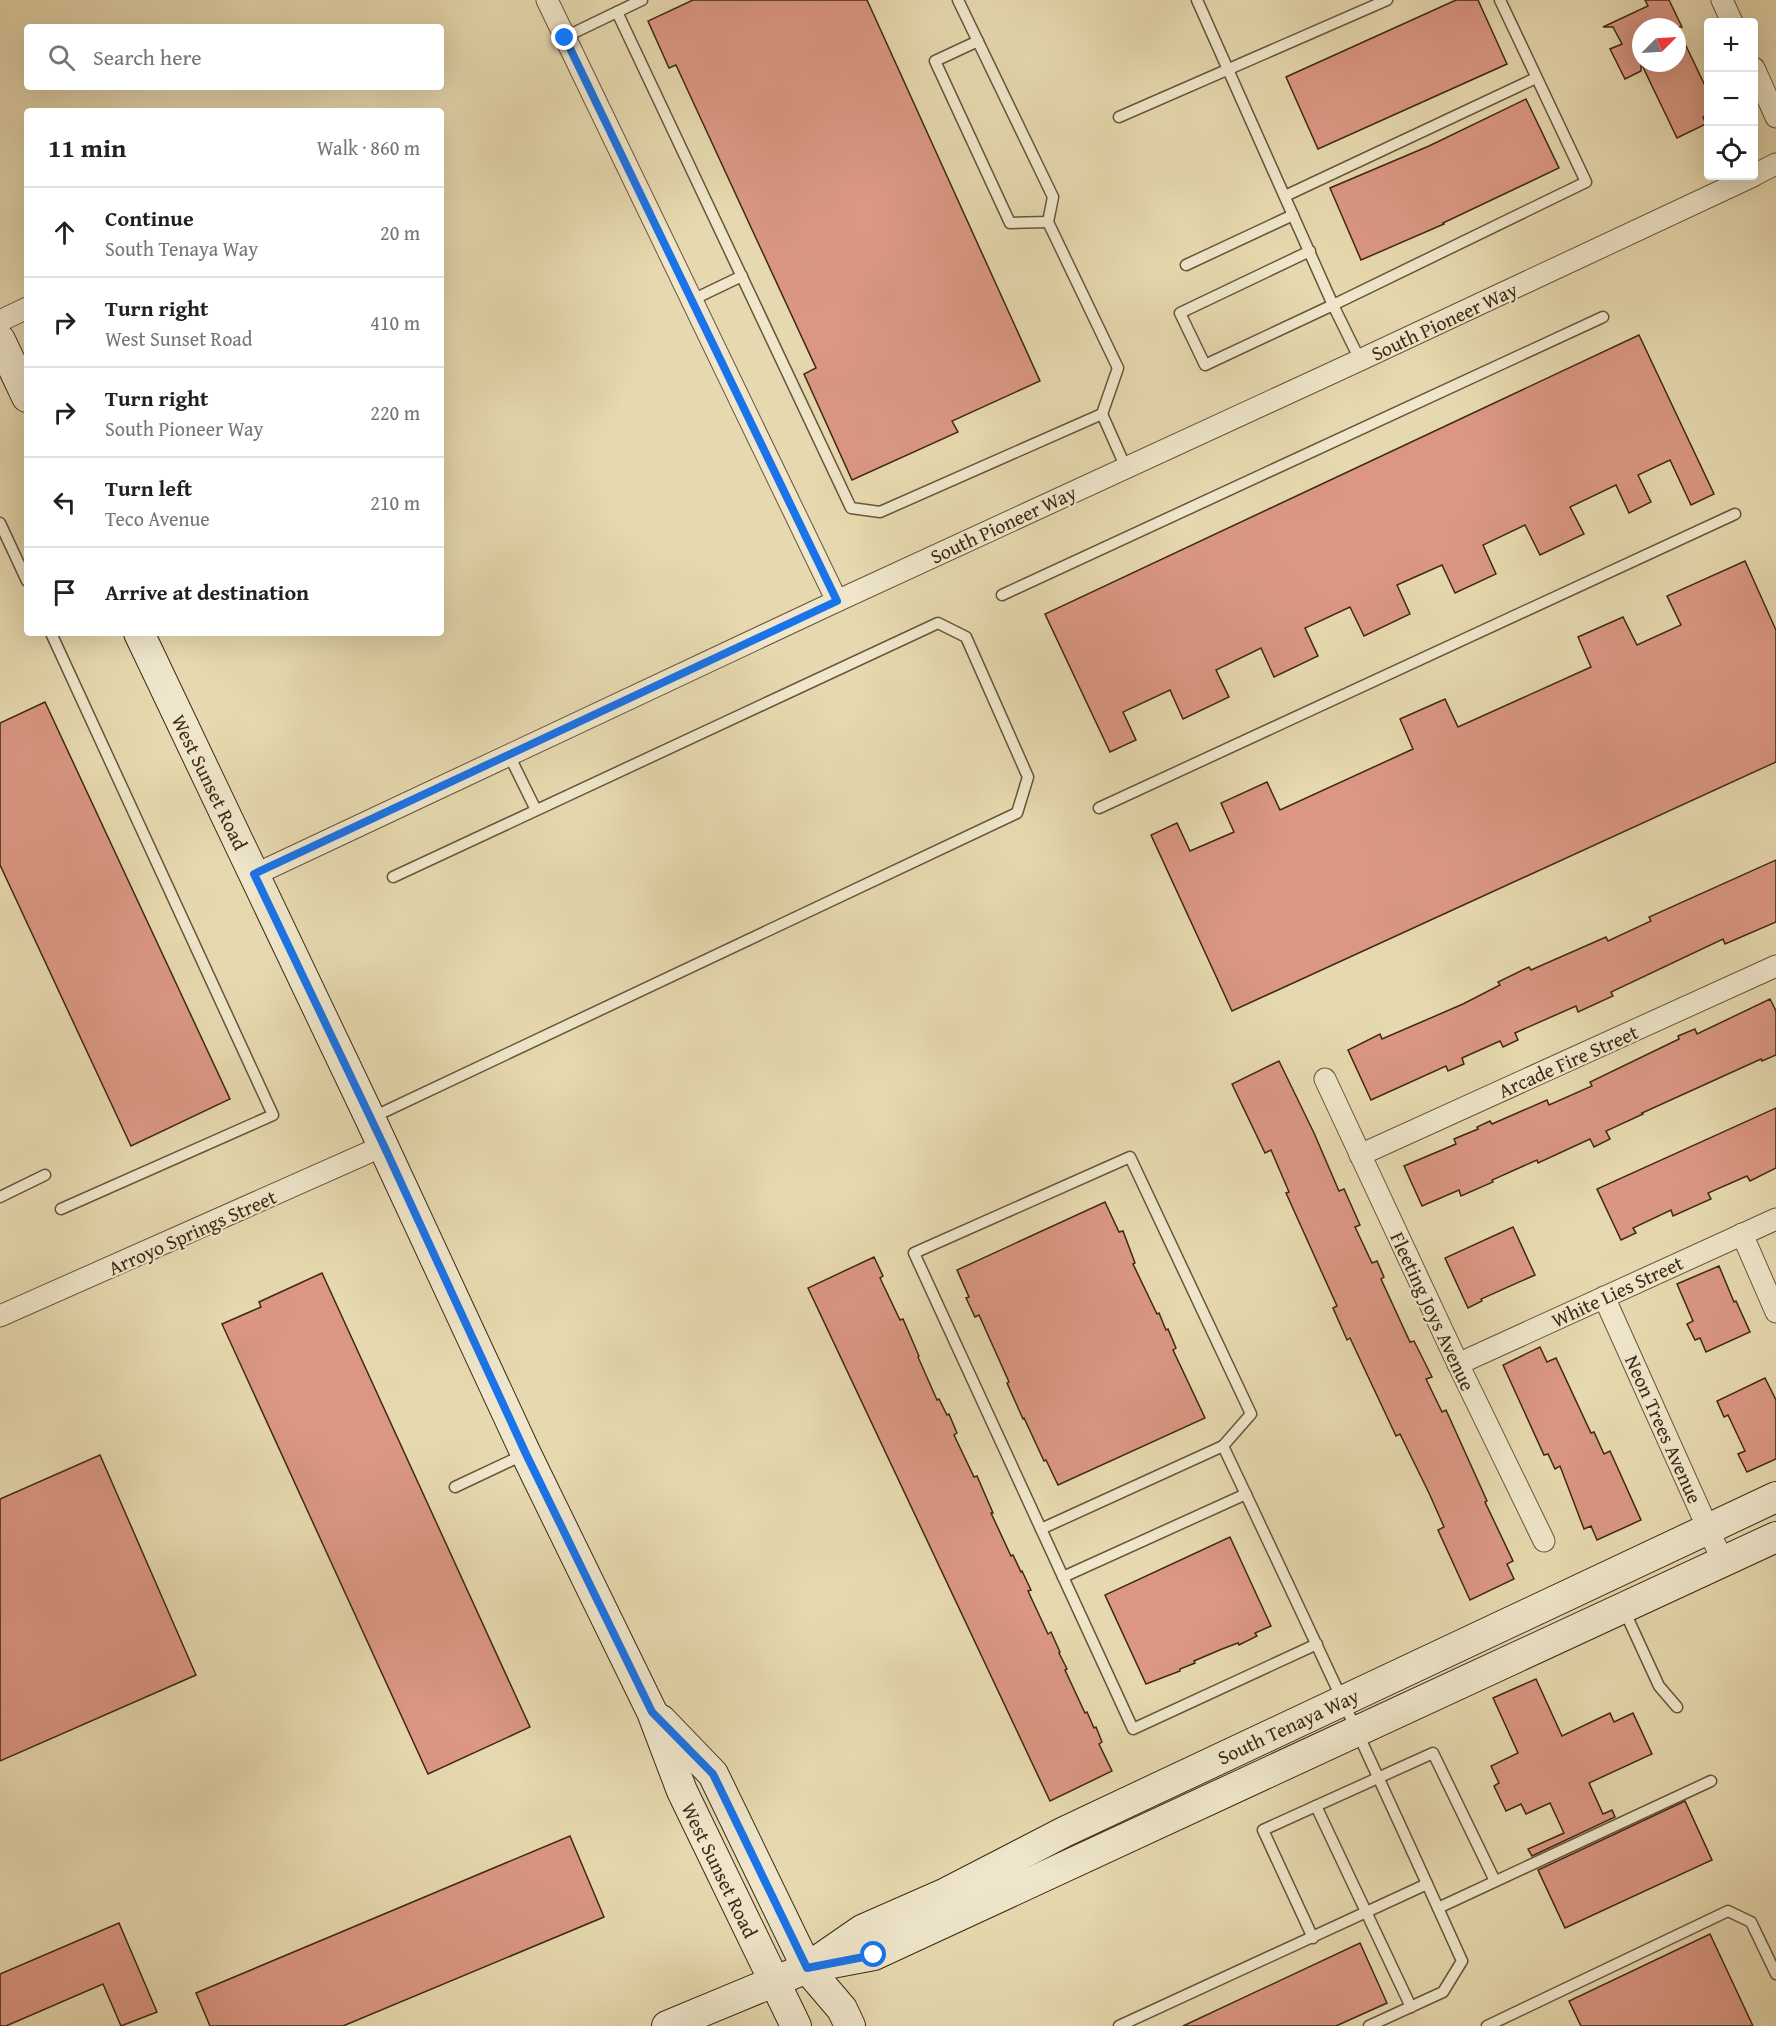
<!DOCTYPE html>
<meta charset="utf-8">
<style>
:root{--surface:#fff;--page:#f6f6f6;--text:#202124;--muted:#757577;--line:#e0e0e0}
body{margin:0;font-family:"Gentium Book Plus",serif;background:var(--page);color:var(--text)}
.controls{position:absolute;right:18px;top:18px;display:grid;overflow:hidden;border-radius:6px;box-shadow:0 6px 24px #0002}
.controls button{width:54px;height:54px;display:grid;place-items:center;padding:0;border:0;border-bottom:2px solid var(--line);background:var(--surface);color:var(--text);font:30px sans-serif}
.compass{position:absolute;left:1632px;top:18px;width:54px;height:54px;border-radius:50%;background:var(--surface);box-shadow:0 6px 24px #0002;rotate:66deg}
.stop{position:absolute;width:18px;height:18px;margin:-14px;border:4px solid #1a73e8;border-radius:50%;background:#fff}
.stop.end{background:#1a73e8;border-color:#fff;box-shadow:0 2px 6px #0008}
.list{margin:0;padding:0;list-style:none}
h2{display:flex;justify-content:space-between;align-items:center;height:78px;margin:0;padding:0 24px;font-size:26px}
h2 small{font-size:20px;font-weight:400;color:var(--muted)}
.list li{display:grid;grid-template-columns:39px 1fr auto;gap:18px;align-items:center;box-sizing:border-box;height:90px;padding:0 24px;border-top:2px solid var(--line)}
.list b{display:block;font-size:22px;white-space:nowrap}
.list p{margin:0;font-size:20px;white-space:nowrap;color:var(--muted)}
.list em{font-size:20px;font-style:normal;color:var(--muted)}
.icon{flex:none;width:33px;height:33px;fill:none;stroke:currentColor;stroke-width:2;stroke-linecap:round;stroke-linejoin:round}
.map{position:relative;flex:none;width:1776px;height:2026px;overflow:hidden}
.search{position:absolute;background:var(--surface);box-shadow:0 6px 24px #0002;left:24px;top:24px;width:420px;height:66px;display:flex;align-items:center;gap:15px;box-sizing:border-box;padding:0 21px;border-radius:6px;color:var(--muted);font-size:22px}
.panel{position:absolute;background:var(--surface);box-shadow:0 6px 24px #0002;left:24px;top:108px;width:420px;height:528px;border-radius:6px}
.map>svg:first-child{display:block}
</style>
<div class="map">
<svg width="1776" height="2026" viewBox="0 0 1776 2026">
<rect width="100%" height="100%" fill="#e7d9af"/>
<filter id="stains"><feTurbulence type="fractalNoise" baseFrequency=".00333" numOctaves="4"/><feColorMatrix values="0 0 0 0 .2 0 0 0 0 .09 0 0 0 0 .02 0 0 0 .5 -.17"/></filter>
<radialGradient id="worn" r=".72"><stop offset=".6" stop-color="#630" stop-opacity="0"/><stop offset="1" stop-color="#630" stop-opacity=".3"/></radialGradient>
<!-- building -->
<g fill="#db9783" stroke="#3e2914" stroke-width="1.5">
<polygon points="693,0 867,0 1040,381 952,421 958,432 852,480 804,374 816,368 676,65 669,68 648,21"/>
<polygon points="1456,0 1478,0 1507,64 1318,149 1286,77"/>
<polygon points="1645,0 1669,0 1682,27 1641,27 1641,71 1625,79 1610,49 1622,44 1613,27 1603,27 1648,6"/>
<polygon points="1677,27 1708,92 1708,114 1703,117 1706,124 1677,138 1641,63 1677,63"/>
<polygon points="1526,99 1559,168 1443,223 1444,224 1361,260 1330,188 1429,146"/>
<polygon points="1639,335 1714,494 1691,505 1670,460 1638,475 1651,502 1629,513 1616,485 1570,507 1584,534 1540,555 1525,525 1483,545 1496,574 1455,593 1442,565 1397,585 1410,614 1364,636 1350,607 1305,628 1318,656 1274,677 1261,648 1216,670 1229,697 1183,719 1170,690 1123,712 1136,740 1110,752 1045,614"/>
<polygon points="1745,561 1776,630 1776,762 1232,1011 1151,835 1177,823 1190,851 1234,832 1221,803 1267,782 1280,810 1413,749 1400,719 1445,699 1458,727 1591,667 1578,637 1623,617 1637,645 1681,625 1667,596"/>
<polygon points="45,702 230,1099 131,1146 0,865 0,723"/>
<polygon points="1776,860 1776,922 1725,944 1723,939 1611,992 1613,996 1578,1012 1576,1006 1515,1033 1518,1040 1503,1047 1500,1041 1462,1058 1464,1064 1448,1071 1446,1066 1371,1100 1348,1050 1380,1034 1382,1039 1463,1004 1500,985 1498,982 1529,967 1531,970 1606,937 1608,941 1651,921 1649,917"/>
<polygon points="1770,999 1776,1011 1776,1055 1762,1061 1761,1059 1642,1113 1643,1114 1606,1131 1610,1139 1594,1147 1590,1139 1538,1163 1537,1160 1492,1180 1493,1182 1461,1196 1459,1190 1422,1206 1404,1166 1456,1144 1454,1139 1478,1129 1477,1127 1490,1121 1492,1124 1547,1100 1549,1105 1592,1086 1590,1082 1679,1039 1678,1036 1695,1029 1697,1034"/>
<polygon points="1279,1061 1314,1133 1339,1191 1344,1189 1360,1225 1355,1227 1372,1263 1377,1261 1384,1277 1381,1279 1410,1342 1414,1341 1432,1377 1426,1379 1442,1412 1446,1410 1487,1501 1485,1502 1513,1561 1507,1564 1514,1579 1470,1600 1438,1530 1444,1527 1429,1493 1400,1434 1396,1436 1350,1338 1347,1340 1333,1308 1337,1306 1286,1193 1289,1192 1271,1150 1265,1153 1232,1084"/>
<polygon points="1776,1108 1776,1168 1750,1181 1747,1176 1708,1193 1711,1199 1673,1216 1671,1210 1633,1228 1636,1233 1621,1240 1597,1189"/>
<polygon points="1105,1202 1119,1232 1123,1231 1135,1263 1133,1264 1157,1314 1159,1313 1166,1330 1168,1329 1176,1348 1173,1350 1205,1418 1058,1485 1046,1460 1044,1461 1024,1418 1023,1419 1007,1383 1009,1382 979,1315 975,1317 966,1298 969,1297 957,1270"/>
<polygon points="1513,1227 1535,1275 1481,1299 1482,1301 1468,1308 1445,1258"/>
<polygon points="874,1257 883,1276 880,1278 900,1320 903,1319 919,1356 918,1357 937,1400 939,1399 947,1415 949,1414 957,1433 954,1435 974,1477 977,1476 993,1513 991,1513 1011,1556 1013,1555 1021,1572 1022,1571 1031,1590 1028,1591 1048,1634 1051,1632 1060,1652 1059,1653 1067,1669 1065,1670 1085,1713 1087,1712 1094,1728 1096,1727 1102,1742 1099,1744 1112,1771 1050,1801 808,1288"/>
<polygon points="1719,1266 1734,1302 1736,1301 1750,1332 1706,1352 1700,1338 1695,1340 1687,1324 1693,1321 1677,1284"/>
<polygon points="322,1273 530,1727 428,1774 222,1324 261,1307 259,1302"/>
<polygon points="1540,1347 1547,1362 1556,1358 1591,1433 1594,1432 1604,1454 1610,1451 1641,1520 1597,1540 1591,1526 1584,1529 1560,1466 1555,1469 1548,1454 1544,1455 1503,1365"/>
<polygon points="1765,1378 1776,1400 1776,1459 1747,1472 1738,1454 1745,1451 1728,1415 1724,1417 1717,1401"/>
<polygon points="100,1455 196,1675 0,1761 0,1499"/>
<polygon points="1230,1537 1271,1626 1255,1633 1257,1636 1239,1645 1238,1643 1222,1649 1194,1661 1195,1663 1180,1669 1180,1671 1146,1684 1105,1595"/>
<polygon points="1536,1679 1562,1736 1610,1713 1614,1722 1633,1713 1652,1754 1589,1783 1603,1814 1612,1810 1615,1817 1532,1856 1528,1849 1564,1833 1550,1803 1526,1814 1521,1804 1506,1811 1494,1786 1499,1783 1491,1766 1518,1753 1493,1698"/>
<polygon points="1685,1801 1712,1860 1565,1928 1538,1870"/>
<polygon points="570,1836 604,1917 343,2026 210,2026 196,1993"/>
<polygon points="119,1923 157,2012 121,2026 103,1984 6,2026 0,2026 0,1974"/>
<polygon points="1710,1934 1753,2026 1581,2026 1569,2001"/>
<polygon points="1360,1943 1387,2003 1336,2026 1183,2026"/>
</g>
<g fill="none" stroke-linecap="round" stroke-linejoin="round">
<!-- lane casing -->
<g stroke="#68553b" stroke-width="13">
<g id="lane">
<polyline points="1197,0 1333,305 1205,365 1180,313 1310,251"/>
<polyline points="617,12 851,508 880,512 1102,414 1118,368 1048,222 1053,197 958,0"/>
<polyline points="565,37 642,0"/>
<polyline points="978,41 935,61 1010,223 1048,222"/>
<polyline points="1119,117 1387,0"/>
<polyline points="1285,196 1536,78"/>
<polyline points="1186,265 1293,215"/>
<polyline points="692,300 742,276"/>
<polyline points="1360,360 1333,305 1586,182 1500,0"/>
<polyline points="1102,414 1126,468"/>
<polyline points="0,523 27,581"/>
<polyline points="1002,595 1603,317"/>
<polyline points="51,633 273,1115 61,1209"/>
<polyline points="509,755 536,810"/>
<polyline points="1099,808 1735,514"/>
<polyline points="371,1118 1017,813 1028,777 966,637 938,623 393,877"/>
<polyline points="0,1197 45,1175"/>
<polyline points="455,1487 525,1454"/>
<polyline points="1041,1529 1223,1446"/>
<polyline points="1063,1577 1246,1494"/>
<polyline points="1624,1610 1659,1686 1677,1707"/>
<path d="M1317 1644 1133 1729 914 1253 1130 1157 1251 1414 1223 1446C1304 1617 1384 1788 1462 1961L1443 1992 1369 2026"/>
<polyline points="1316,1806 1411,2007"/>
<polyline points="1438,1908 1711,1781"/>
<polyline points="1313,1938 1263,1830 1433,1753 1495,1881"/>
<polyline points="1119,2026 1427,1884"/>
<polyline points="1487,2026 1728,1911 1751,1922 1776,1974"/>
</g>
</g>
<!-- street casing -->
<g stroke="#68553b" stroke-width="23">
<g id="street">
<polyline points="547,0 837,601"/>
<polyline points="1722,0 1732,22"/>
<polyline points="1754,68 1776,117"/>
<polyline points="1754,175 1776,164"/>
<polyline points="0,321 27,308"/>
<polyline points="254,875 837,601 1360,360 1753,176"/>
<polyline points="1325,1079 1458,1364 1544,1541"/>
<polyline points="1360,1155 1776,966"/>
<polyline points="1742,1234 1776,1312"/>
<polyline points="1604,1297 1723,1562"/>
<polyline points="0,1316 383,1146"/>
<polyline points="1458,1364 1776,1219"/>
</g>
</g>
<!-- secondary casing -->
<g stroke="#3e2914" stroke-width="32">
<g id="secondary">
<polyline points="0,340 27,397"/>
<polyline points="139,633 370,1118 526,1454 652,1712 682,1791 796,2026"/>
<polyline points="661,1720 713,1774 807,1968 842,2009 850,2026"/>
<polyline points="816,1966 874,1955 1776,1537"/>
<polyline points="667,2026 807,1968 862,1930 944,1894 1064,1832 1776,1497"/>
</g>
</g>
<!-- lane -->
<use href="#lane" stroke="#efe6cb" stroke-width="10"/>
<!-- street -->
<use href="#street" stroke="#efe6cb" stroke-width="21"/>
<!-- secondary -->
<use href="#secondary" stroke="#efe6cb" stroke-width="30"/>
</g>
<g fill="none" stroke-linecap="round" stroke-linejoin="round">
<!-- route -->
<polyline stroke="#1a73e8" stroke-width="8" points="565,38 837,601 254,874 384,1146 526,1454 652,1712 713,1774 807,1968 874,1955"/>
</g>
<g text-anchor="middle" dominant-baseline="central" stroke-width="4.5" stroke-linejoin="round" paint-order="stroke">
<!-- street labels -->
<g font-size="20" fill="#3e2914" stroke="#efe6cb">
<text transform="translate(1444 321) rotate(-25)">South Pioneer Way</text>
<text transform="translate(1003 524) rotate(-25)">South Pioneer Way</text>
<text transform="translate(210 782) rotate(64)">West Sunset Road</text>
<text transform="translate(1568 1061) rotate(-24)">Arcade Fire Street</text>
<text transform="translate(192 1232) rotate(-24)">Arroyo Springs Street</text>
<text transform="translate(1617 1291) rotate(-25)">White Lies Street</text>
<text transform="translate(1433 1311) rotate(65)">Fleeting Joys Avenue</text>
<text transform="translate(1664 1429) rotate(66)">Neon Trees Avenue</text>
<text transform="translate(1288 1726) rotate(-25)">South Tenaya Way</text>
<text transform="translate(720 1870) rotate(64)">West Sunset Road</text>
</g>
</g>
<rect width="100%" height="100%" filter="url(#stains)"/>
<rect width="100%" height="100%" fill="url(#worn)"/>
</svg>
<div class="controls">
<button>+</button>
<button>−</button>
<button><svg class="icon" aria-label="locate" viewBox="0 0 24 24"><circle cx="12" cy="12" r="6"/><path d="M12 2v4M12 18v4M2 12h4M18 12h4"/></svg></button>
</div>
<svg class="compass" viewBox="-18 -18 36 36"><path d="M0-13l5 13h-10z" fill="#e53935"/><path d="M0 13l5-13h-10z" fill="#757577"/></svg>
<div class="stop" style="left:874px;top:1955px"></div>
<div class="stop end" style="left:565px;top:38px"></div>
<div class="search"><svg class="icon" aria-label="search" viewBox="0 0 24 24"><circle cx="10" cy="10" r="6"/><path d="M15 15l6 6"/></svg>Search here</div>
<section class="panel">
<h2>11 min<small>Walk · 860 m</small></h2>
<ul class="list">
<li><svg class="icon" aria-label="ahead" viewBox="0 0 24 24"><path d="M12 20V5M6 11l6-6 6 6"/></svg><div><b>Continue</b><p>South Tenaya Way</p></div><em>20 m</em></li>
<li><svg class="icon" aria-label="right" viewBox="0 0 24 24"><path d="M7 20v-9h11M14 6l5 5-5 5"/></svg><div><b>Turn right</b><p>West Sunset Road</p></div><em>410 m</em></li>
<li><svg class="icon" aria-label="right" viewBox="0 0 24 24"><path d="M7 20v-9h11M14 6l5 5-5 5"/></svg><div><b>Turn right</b><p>South Pioneer Way</p></div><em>220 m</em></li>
<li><svg class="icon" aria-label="left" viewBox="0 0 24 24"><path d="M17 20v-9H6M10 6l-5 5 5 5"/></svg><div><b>Turn left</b><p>Teco Avenue</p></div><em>210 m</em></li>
<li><svg class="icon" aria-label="arrive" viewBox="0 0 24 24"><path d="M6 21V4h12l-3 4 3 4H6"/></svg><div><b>Arrive at destination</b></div></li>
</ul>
</section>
</div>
